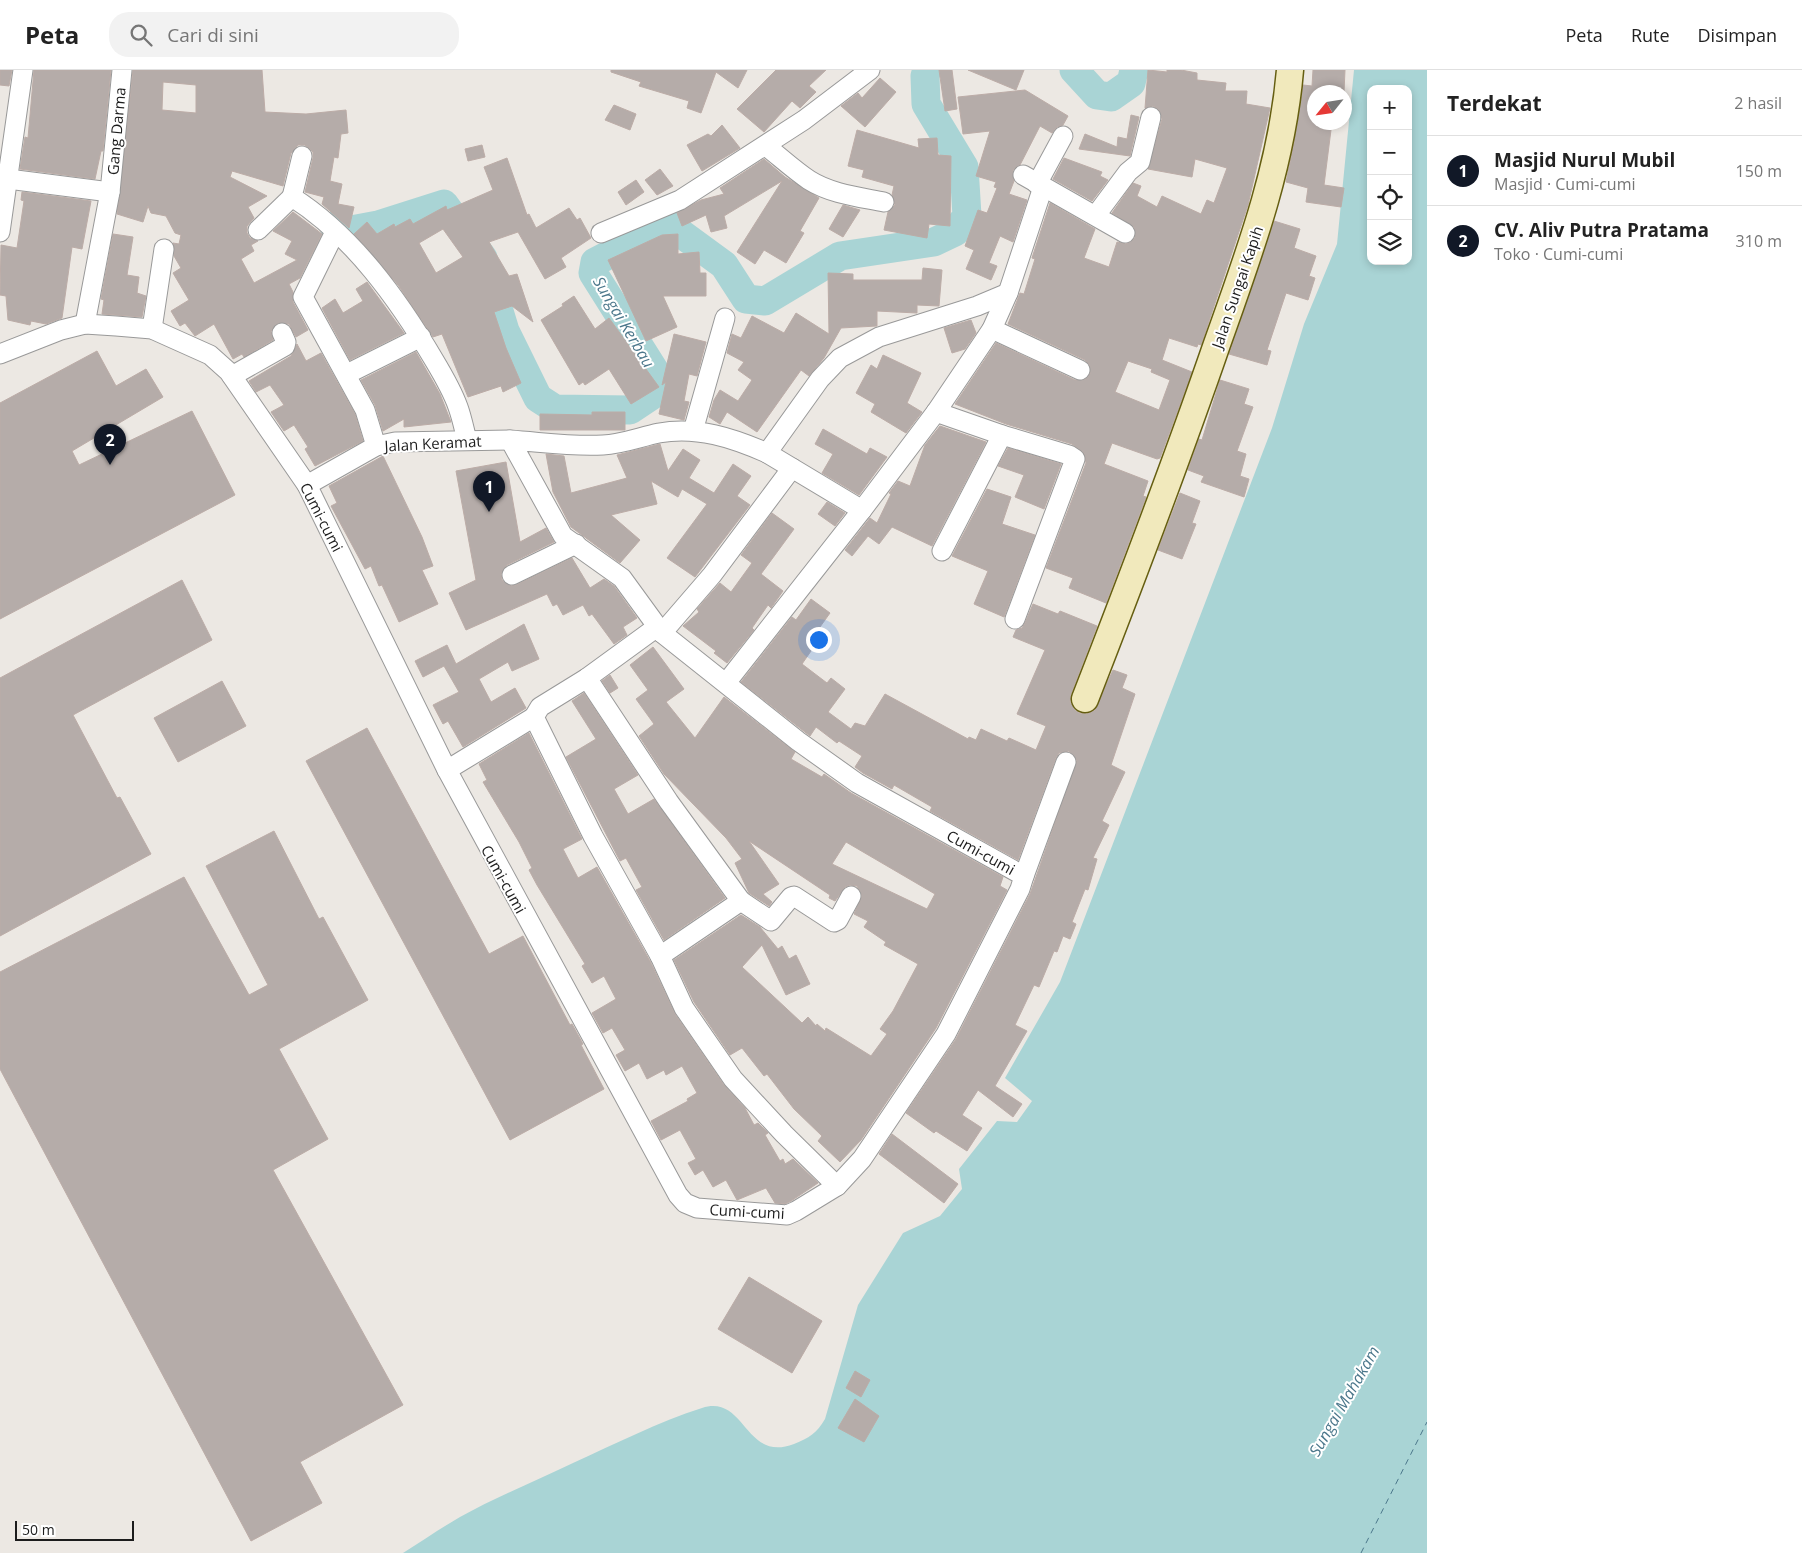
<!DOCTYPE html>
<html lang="id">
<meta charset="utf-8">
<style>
:root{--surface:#fff;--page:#f2f2f2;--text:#222;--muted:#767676;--line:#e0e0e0;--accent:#111827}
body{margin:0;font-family:"Open Sans",sans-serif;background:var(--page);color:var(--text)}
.controls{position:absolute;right:15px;top:15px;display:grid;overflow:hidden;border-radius:10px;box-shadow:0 2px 8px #0003}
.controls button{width:45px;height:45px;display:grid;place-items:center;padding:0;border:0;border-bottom:1px solid var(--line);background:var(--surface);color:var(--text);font:25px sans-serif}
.compass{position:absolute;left:1307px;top:15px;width:45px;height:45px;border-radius:50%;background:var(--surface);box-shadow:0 2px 8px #0003;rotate:240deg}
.scale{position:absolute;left:15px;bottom:12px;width:119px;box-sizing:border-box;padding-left:5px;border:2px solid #1c1c1c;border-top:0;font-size:14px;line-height:18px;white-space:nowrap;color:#1c1c1c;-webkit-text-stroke:4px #fff;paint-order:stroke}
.you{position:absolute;left:818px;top:569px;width:18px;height:18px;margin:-12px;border:4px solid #fff;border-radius:50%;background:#1a73e8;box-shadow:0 0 0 8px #1a73e833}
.badge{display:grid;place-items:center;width:32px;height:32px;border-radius:50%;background:var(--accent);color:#fff;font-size:16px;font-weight:700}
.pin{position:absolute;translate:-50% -41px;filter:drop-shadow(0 1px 2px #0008)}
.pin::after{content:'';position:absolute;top:26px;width:18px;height:15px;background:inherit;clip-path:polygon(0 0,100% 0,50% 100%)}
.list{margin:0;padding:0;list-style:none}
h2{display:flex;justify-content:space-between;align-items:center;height:65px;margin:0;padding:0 20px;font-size:21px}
h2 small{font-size:16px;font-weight:400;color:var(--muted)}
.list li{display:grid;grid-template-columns:32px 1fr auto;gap:15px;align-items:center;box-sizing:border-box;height:70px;padding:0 20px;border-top:1px solid var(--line)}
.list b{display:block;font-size:19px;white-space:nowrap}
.list p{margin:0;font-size:16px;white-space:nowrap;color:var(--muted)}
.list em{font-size:16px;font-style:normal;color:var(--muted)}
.icon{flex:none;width:28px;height:28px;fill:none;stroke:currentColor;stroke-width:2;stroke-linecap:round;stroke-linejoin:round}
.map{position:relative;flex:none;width:1427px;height:1483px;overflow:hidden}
header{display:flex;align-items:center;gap:30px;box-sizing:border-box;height:70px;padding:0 25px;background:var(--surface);border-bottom:1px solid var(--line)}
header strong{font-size:24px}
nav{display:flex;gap:28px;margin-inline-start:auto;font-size:18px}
.search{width:350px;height:45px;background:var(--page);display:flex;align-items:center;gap:12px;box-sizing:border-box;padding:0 18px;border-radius:20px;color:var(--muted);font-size:19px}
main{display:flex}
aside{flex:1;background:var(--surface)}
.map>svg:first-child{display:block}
</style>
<header>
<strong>Peta</strong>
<div class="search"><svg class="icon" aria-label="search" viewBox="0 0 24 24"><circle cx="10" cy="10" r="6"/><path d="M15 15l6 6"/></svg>Cari di sini</div>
<nav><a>Peta</a><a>Rute</a><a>Disimpan</a></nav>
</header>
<main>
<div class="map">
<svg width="1427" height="1483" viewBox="0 0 1427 1483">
<rect width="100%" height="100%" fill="#ece8e3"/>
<!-- water -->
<path fill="#a9d4d5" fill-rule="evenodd" d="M1354 0H1427V1483H403C422 1471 441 1458 460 1447 496 1427 536 1411 573 1393 615 1374 658 1352 702 1338 746 1324 744 1393 794 1374 809 1368 817 1363 825 1349L858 1235 903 1163 940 1146 962 1119 959 1099 997 1051 1017 1052 1032 1031 1005 1008 1060 912 1272 358 1304 254 1337 174ZM1371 19H1408V191H1371Z"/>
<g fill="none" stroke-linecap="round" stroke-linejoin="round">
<!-- river -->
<g stroke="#a9d4d5" stroke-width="29">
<polyline points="1074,0 1097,25 1111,27 1131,13 1134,0"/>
<polyline points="334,156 346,161 378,155 444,134 483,188 505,261 538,328 555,339 630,340 660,320 656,303 593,203 595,192 668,154 724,195 746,229 765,231 840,186 934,172 955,162 967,146 964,97 926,34 925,6 927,0"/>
</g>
<!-- ferry -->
<polyline stroke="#4b778b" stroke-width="1" stroke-dasharray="6 5" stroke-linecap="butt" points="1361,1483 1427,1352"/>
</g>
<!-- building -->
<g fill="#b5aca9" stroke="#bcaca7" fill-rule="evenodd">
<polygon points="0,0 12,0 9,16 0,15"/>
<polygon points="34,0 111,0 103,81 101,81 95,109 20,99 25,67 28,68"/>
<path d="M133 0H262L265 42 306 44 346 40 348 63 341 64 338 88 334 87 330 111 342 114 338 134 354 137 349 158 322 134 324 127 305 122 313 88V82L305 75H298L291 83 283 116 232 101 230 107 267 126 248 137 254 148 247 156V163L250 168 258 171 251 175 254 181 241 189 254 213 297 190 285 184 292 171 273 161 293 142 322 164 300 208 289 214 293 222V232L308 260 296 267 289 254 278 253 271 261 273 270 244 287 242 284 233 289 214 254 195 266 185 253 180 256 171 241 189 230 173 203 181 198 174 186 173 173 179 174 181 165 175 163 166 146 151 143 148 136 143 152 117 144ZM163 12 196 15V43L162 40Z"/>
<polygon points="611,0 747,0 738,18 716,2 701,43 687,38 689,31 639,16 641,12 611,2"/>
<polygon points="776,0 826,0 809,16 816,22 800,38 792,31 764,62 737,39"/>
<polygon points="939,0 952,0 957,39 945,41"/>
<polygon points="968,0 1024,0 1016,20"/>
<path d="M1148 0 1167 2V0H1181L1197 3V10L1226 13 1225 21H1247L1246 34 1270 38 1248 135 1201 275 1198 274 1197 277 1169 268 1162 290 1192 302 1160 388 1157 389 1112 373 1104 394 1148 411 1143 426 1146 427 1106 533 1069 518 1073 508 1046 498 1086 393 1084 383 1072 374 1006 354 955 334 996 273 1075 310 1086 309 1090 304 1089 294 1085 290 1008 254 1020 223 1024 224 1035 189 1032 188 1050 133 1095 159 1084 188 1109 197 1117 172 1126 174 1135 168 1134 157 1112 143 1133 113 1141 116 1137 126 1157 137 1162 126 1201 144 1207 130 1214 133 1227 98 1195 89 1192 107 1148 99 1162 49 1158 39 1153 36 1145 38ZM1128 291 1152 299 1151 302 1170 310 1159 340 1115 322Z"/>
<polygon points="1313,0 1345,0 1344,22 1314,22 1314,52 1332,52 1324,115 1344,118 1341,137 1306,132 1308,118 1286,112 1294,73 1303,15 1312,16"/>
<polygon points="880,8 896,22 865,57 841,36 858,23 862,28"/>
<polygon points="1025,20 1068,46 1063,55 1057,57 1052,63 1040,56 1020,95 1013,100 1014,111 1009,124 1027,130 1013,172 1000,166 989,193 997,196 991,210 966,199 974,180 965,176 978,140 987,143 997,118 994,117 996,112 976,106 990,61 963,64 958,27"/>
<polygon points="614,35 636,44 630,60 605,50"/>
<polygon points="1131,45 1139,47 1130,86 1079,79 1085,64 1117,77 1118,67 1127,69"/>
<polygon points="722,55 740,78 702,101 687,75 708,64 711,66"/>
<polygon points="857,60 919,78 918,69 937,68 938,85 951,86 950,156 929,154 927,168 884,160 888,142 895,135 892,125 894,116 862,107 864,100 848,96"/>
<polygon points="482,75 485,87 468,91 465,79"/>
<path d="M507 88 527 145 529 144 536 158 569 138 577 150 580 148 591 168 561 188 566 197 545 209 518 162 489 172 509 206 517 204 533 252 512 236 494 242 506 278 521 313 503 322 501 316 468 327 442 264 433 267 398 215 354 164 367 152 377 164 394 154 395 157 410 149 413 154 446 136 447 140 493 120 484 97ZM443 159 463 187 436 203 419 173Z"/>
<polygon points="1064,88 1102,102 1100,106 1108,110 1092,131 1053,109"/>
<polygon points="764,89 785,107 819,128 800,161 804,163 786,193 764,180 755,194 737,182 782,111 724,146 727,158 711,162 706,145 682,156 677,143 701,130 724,124 720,118"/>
<polygon points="660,99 673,116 657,125 645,110"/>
<polygon points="636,110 644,122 626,135 618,122"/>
<polygon points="22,122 91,131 82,179 72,177 62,248 46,254 31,251 30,255 8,250 6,226 0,225 1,175 17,178 24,131 21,130"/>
<polygon points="843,135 860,140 843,167 829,159"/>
<polygon points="1274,151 1300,159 1294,178 1316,186 1309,206 1315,208 1308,230 1286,223 1267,280 1271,281 1267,295 1229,284"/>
<polygon points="113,164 133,167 127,205 139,207 137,223 146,226 142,247 102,244 104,230 101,229"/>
<polygon points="678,164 678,184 699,182 700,203 706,203 706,226 663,226 677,257 646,271 608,190 662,165"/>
<polygon points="923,198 942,200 939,236 917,235 917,243 877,241 877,256 841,258 824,288 809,306 801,300 757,362 727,342 720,354 709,347 714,330 720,320 738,331 752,310 738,300 744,292 727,283 732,264 741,268 752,246 784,263 796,243 829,264 828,203 853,204 853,210 922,210"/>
<polygon points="367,212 404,263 350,290 322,238 335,229 343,243 363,231 356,219"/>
<polygon points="574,226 595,259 609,248 659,317 631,334 609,299 585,315 583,312 579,315 541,250 563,236 562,234"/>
<polygon points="971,250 976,263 965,279 952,283 944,258"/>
<polygon points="674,264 706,272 697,306 689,304 684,331 689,332 684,350 659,344 666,312 662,315"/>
<polygon points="297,274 306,291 321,283 355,344 363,371 315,396 305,379 308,377 294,355 284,361 271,342 284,335 270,315 256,322 249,311 291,286"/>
<polygon points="97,281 116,316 146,299 163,327 72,381 79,395 192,341 235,425 0,549 0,333"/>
<polygon points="416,282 440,324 451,352 404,357 404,349 383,361 375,335 361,310"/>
<polygon points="883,285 921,303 907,333 922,342 906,363 871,342 875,334 856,323 871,295 877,299"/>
<polygon points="1220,310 1249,319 1244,334 1253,337 1237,381 1246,384 1240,406 1249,409 1244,427 1201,412 1204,406 1188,400 1199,369 1202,370"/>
<polygon points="592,342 625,342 625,360 540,360 540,344 592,345"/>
<polygon points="940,356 986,372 932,476 892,457 879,474 868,466 852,486 845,480 870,448 877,453 891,424 889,423 898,411 910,416 925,375"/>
<polygon points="823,359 867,384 870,378 887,387 859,425 822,403 833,384 815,374"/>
<polygon points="660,374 668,401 683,379 700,390 689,408 714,423 733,394 751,406 737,426 750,435 695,507 667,488 707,434 682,419 678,427 651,411 657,434 611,445 640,470 620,493 571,457 553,422 546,384 564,386 571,423 627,408 617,385"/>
<polygon points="1008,378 1061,394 1044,439 1015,427 1024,405 998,396"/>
<polygon points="383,386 422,467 433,496 422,500 438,534 399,552 382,515 379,516 371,496 365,499 331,436 337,433 329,416"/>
<polygon points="506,392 520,472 546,458 554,472 507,495 501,504 502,510 511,516 516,515 572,488 590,518 604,509 614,516 637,548 623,557 627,565 614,574 592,544 589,546 583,535 563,545 557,534 553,536 547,524 466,560 449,523 476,510 456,401"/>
<polygon points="987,419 1011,427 1002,454 1035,465 1004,547 974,534 988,501 952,486"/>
<polygon points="1180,423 1200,431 1192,453 1196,454 1182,489 1158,480"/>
<polygon points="827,432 845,443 835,456 818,444"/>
<polygon points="772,443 794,459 761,504 783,521 771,538 768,535 752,558 754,560 727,593 714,583 716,581 683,556 699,542 697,539 720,513 731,522 752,493 741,485"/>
<polygon points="182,510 212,570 73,645 117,728 120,727 151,784 0,866 0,608"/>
<polygon points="811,529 830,543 815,564 820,568 802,594 827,613 831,608 845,619 828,642 851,659 855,653 865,656 885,624 968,669 969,667 976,670 981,659 1007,671 1009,668 1036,680 1046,656 1017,644 1045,580 1013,567 1016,560 1022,558 1025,553 1033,534 1058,544 1060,541 1097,556 1071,624 1070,632 1074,639 1079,643 1087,644 1095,640 1113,600 1127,605 1122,618 1135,624 1111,695 1125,702 1102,751 1109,755 1093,788 1097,789 1088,820 1085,819 1072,852 1076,854 1070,869 1063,866 1057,882 1054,881 1039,917 1034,915 1015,955 1027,961 995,1016 1022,1034 1013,1047 978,1020 962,1045 982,1058 967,1081 936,1061 934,1063 906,1043 956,969 1030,824 1077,690 1069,681 1059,683 1056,688 1018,790 930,741 932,737 894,715 892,719 863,703 855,697 862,686 839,671 837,673 816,657 810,666 741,612 792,547 796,550"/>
<polygon points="524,554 539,589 512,601 508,592 479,609 491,632 515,618 526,638 463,677 448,651 443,654 433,635 459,622 444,596 423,607 415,591 447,575 456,594"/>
<path d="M653 577 684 619 666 632 695 668 724 627 795 682 791 689 822 707 824 704 851 723 1003 807 1000 816 1007 820 936 958 861 1070 840 1092 818 1071 822 1066 794 1039 767 1004 764 1006 742 978 730 985 694 932 674 890 741 845 760 857 778 879 782 876 789 889 796 885 810 914 786 925 762 875 742 897 802 953 808 947 816 956 817 954 825 961 826 958 871 986 887 964 880 959 893 941 918 894 884 875 886 872 864 857 868 851 854 844 862 826 857 816 850 815 845 817 835 831 829 828 830 825 749 771 779 814 763 824 772 832 769 836 749 823 735 793 742 789 726 768 664 704 639 666 654 654 636 629 648 620 630 595ZM846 772 935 824 927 839 832 794Z"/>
<polygon points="610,605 618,618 610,623 602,611"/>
<polygon points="222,611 246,656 178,692 154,648"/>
<polygon points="584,623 638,705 614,719 628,744 654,729 725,828 664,870 636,820 642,817 626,788 620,791 566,687 596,669 572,631"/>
<polygon points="367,658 489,884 523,866 570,955 572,954 583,974 581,975 604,1019 510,1070 306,691"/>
<polygon points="529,663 582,769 563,779 578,808 597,797 650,891 675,944 724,1015 745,1038 754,1055 758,1053 768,1063 765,1065 780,1091 783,1089 785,1094 793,1089 818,1113 791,1131 785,1134 775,1133 766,1118 737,1130 726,1110 713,1117 703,1100 695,1105 688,1093 696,1089 680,1060 661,1070 651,1051 688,1031 687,1029 697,1023 682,996 666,1005 664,1000 647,1009 639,993 625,1001 616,985 625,980 612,958 603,963 592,943 616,929 604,906 592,913 582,896 585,894 537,815 529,800 532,798 519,772 483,712 487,710 479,694"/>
<polygon points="274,761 319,849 323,847 368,930 279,979 328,1069 273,1100 403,1335 300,1392 322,1433 251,1471 0,999 0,902 184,807 249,925 268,915 206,796"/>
<polygon points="892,1064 958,1114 944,1133 879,1084"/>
<polygon points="749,1207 822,1251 792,1303 718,1259"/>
<polygon points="855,1301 870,1310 861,1327 846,1318"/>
<polygon points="855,1329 879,1346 864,1372 838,1358"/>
</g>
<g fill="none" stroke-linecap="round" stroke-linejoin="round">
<!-- street casing -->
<g stroke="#999" stroke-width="21">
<g id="street">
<path d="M766 76C780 87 794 100 809 110 831 124 859 127 884 132"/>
<path d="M302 86 292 127C352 165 398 229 434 290 443 305 452 320 458 337 462 348 464 359 467 370"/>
<polyline points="1023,105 1125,163"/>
<polyline points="8,109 110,122"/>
<polyline points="1037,114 1063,66"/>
<polyline points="1096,145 1128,102 1140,92 1151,47"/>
<polyline points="258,160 292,127"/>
<polyline points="0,162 23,0"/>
<polyline points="335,162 303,227 365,340 376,376"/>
<polyline points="601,163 680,130 804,50 870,0"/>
<polyline points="85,254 110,122 122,0"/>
<polyline points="152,259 164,179"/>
<polyline points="992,259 1080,300"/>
<path d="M0 284 61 260 85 254 116 256 152 259 210 285 229 302 307 415 447 700 678 1125 685 1133 697 1138 787 1145 796 1141 837 1116 862 1089 946 964 1020 819 1024 806 857 713 798 671 662 563 622 508 563 466 510 370C541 372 572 377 603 375 622 374 640 367 659 363 697 356 733 368 767 383"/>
<polyline points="347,304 421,267"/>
<polyline points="232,306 285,276 286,272 282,263"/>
<polyline points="936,342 1002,365 1069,385 1075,389 1015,549"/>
<polyline points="693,361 725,248"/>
<polyline points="307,415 376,376 395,372 510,370"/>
<polyline points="862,440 936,342 992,259 1008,223 1043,117"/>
<polyline points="942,481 1002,365"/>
<polyline points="512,505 576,474"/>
<polyline points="657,557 587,608 540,637 534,647 593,766 660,886 684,938 733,1009 784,1064 837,1116"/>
<polyline points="662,563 712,505 792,398"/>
<polyline points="587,608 669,732 741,831 660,886"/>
<polyline points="726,613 862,440 767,383 820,309 840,288 879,267 977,236 1008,223"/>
<polyline points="447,700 534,647"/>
<polyline points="1024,806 1066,692"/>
<polyline points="741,831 771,851 791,827 794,826 834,852 838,850 851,826"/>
</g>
</g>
<!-- secondary casing -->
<g stroke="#655e11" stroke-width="29">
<path id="secondary" d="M1085 629C1131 511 1176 393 1217 274 1249 184 1282 96 1290 0"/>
</g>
<!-- street -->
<use href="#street" stroke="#fff" stroke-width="19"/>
<!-- secondary -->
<use href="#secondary" stroke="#f1e9bc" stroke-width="26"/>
</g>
<g text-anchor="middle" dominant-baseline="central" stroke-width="4" stroke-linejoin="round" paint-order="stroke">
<!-- street labels -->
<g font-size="15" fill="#1c1c1c" stroke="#fff">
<text transform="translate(116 61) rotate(-85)">Gang Darma</text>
<text transform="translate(1237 217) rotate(-71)">Jalan Sungai Kapih</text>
<text transform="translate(433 373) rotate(-3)">Jalan Keramat</text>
<text transform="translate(322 447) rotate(63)">Cumi-cumi</text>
<text transform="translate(981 782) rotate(29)">Cumi-cumi</text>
<text transform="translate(504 809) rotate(61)">Cumi-cumi</text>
<text transform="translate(747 1141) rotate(3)">Cumi-cumi</text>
</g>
<!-- water labels -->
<g font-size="16" font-style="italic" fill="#4b778b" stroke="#fff">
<text transform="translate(624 252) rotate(59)">Sungai Kerbau</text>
<text transform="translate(1344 1331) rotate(-60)">Sungai Mahakam</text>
</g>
</g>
</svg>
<div class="controls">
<button>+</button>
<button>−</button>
<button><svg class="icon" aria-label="locate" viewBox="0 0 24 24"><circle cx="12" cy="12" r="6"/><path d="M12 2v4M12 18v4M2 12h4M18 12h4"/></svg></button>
<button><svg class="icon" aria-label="layers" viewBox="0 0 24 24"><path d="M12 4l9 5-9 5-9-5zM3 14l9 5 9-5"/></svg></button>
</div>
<svg class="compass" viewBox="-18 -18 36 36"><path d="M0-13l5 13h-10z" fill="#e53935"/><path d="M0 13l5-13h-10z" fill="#767676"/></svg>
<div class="scale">50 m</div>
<div class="you"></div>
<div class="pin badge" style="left:489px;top:442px">1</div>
<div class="pin badge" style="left:110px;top:395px">2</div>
</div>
<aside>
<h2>Terdekat<small>2 hasil</small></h2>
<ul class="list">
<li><span class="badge">1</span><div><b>Masjid Nurul Mubil</b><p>Masjid · Cumi-cumi</p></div><em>150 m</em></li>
<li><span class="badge">2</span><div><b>CV. Aliv Putra Pratama</b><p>Toko · Cumi-cumi</p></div><em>310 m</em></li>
</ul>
</aside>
</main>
